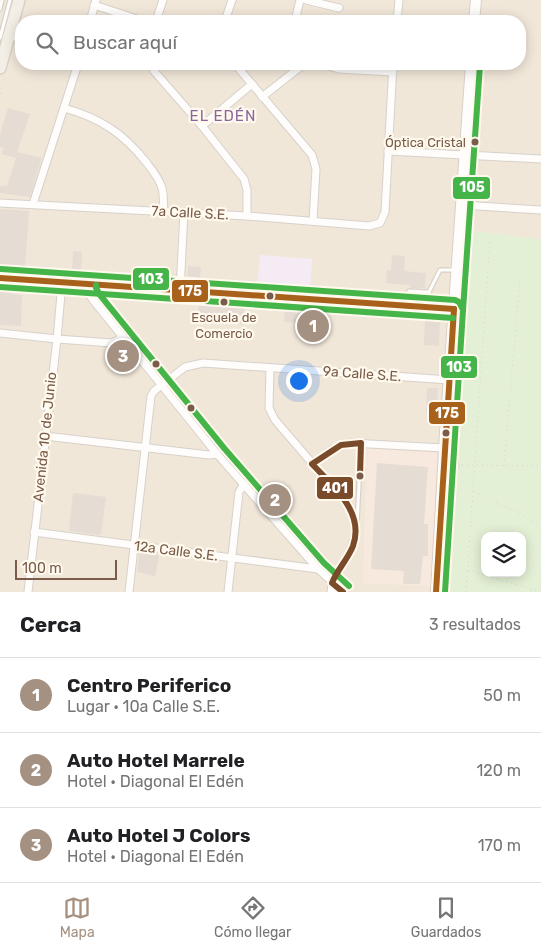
<!DOCTYPE html>
<html lang="es">
<meta charset="utf-8">
<style>
:root{--surface:#fff;--page:#f2f2f2;--text:#202124;--muted:#757577;--line:#e0e0e0;--accent:#a59182}
body{margin:0;font-family:Rubik,sans-serif;background:var(--page);color:var(--text)}
.controls{position:absolute;right:15px;bottom:15px;display:grid;overflow:hidden;border-radius:10px;box-shadow:0 2px 12px #0003}
.controls button{width:45px;height:45px;display:grid;place-items:center;padding:0;border:0;border-bottom:1px solid var(--line);background:var(--surface);color:var(--text);font:25px sans-serif}
.scale{position:absolute;left:15px;bottom:12px;width:102px;box-sizing:border-box;padding-left:5px;border:2px solid #795c49;border-top:0;font-size:14px;line-height:18px;white-space:nowrap;color:#795c49;-webkit-text-stroke:4px #fff9ee;paint-order:stroke}
.you{position:absolute;left:298px;top:380px;width:18px;height:18px;margin:-12px;border:4px solid #fff;border-radius:50%;background:#1a73e8;box-shadow:0 0 0 8px #1a73e833}
.badge{display:grid;place-items:center;width:32px;height:32px;border-radius:50%;background:var(--accent);color:#fff;font-size:16px;font-weight:700}
.pin{position:absolute;translate:-50% -50%;border:2px solid #fff;box-shadow:0 1px 5px #0006}
.list{margin:0;padding:0;list-style:none}
h2{display:flex;justify-content:space-between;align-items:center;height:65px;margin:0;padding:0 20px;font-size:21px}
h2 small{font-size:16px;font-weight:400;color:var(--muted)}
.list li{display:grid;grid-template-columns:32px 1fr auto;gap:15px;align-items:center;box-sizing:border-box;height:75px;padding:0 20px;border-top:1px solid var(--line)}
.list b{display:block;font-size:19px;white-space:nowrap}
.list p{margin:0;font-size:16px;white-space:nowrap;color:var(--muted)}
.list em{font-size:16px;font-style:normal;color:var(--muted)}
.icon{flex:none;width:28px;height:28px;fill:none;stroke:currentColor;stroke-width:2;stroke-linecap:round;stroke-linejoin:round}
.map{position:relative;flex:none;width:541px;height:592px;overflow:hidden}
.search{position:absolute;background:var(--surface);box-shadow:0 2px 12px #0003;left:15px;right:15px;top:15px;height:55px;display:flex;align-items:center;gap:12px;box-sizing:border-box;padding:0 18px;border-radius:20px;color:var(--muted);font-size:19px}
.sheet{height:290px;background:var(--surface)}
nav{display:flex;justify-content:space-around;align-items:center;box-sizing:border-box;height:70px;border-top:1px solid var(--line);background:var(--surface);font-size:14px;color:var(--muted)}
nav a{display:grid;justify-items:center;gap:2px}
nav .on{color:var(--accent)}
.map>svg:first-child{display:block}
</style>
<div class="map">
<svg width="541" height="592" viewBox="0 0 541 592">
<rect width="100%" height="100%" fill="#f8f4ec"/>
<!-- residential -->
<path fill="#f1e7d9" fill-rule="evenodd" d="M0 0H541V592H0ZM21 21H520V64H21ZM485 536H522V573H485Z"/>
<!-- commercial -->
<polygon fill="#f8e9df" points="367,448 437,453 432,586 363,583"/>
<!-- education -->
<polygon fill="#f5ebf4" points="260,255 312,259 310,293 257,290"/>
<!-- green -->
<path fill="#e4f0d6" fill-rule="evenodd" d="M472 231 541 239V592H451ZM485 536H522V573H485Z"/>
<!-- building -->
<g fill="#e5dcd3">
<polygon points="8,108 30,114 17,152 42,158 30,197 0,193 0,186 7,186 16,158 2,154 4,148 0,147 0,134"/>
<polygon points="0,209 29,211 25,268 0,267"/>
<polygon points="73,251 82,252 81,273 72,273"/>
<polygon points="392,255 405,256 404,271 426,273 425,288 410,288 410,285 386,283 387,270 391,270"/>
<polygon points="188,266 201,267 200,280 187,280"/>
<polygon points="0,291 11,291 11,294 22,295 21,326 0,325"/>
<polygon points="198,302 244,305 243,324 199,324"/>
<polygon points="285,308 292,309 292,312 327,314 325,339 300,337 301,323 284,322"/>
<polygon points="425,320 440,321 439,346 424,345"/>
<polygon points="427,388 438,388 437,413 426,413"/>
<polygon points="377,463 428,467 424,524 428,524 428,556 423,556 420,584 403,584 404,571 371,569"/>
<polygon points="73,493 106,497 101,535 69,531"/>
<polygon points="139,552 159,555 155,576 137,572"/>
</g>
<g fill="none" stroke-linecap="round" stroke-linejoin="round">
<!-- lane casing -->
<g stroke="#d7d1ca" stroke-width="5.5">
<g id="lane">
<polyline points="0,9 2,0"/>
<polyline points="0,38 10,0"/>
<polyline points="429,292 440,270 456,270"/>
<polyline points="385,301 388,295 407,295"/>
<polyline points="403,304 409,291 429,292 433,305"/>
<polyline points="357,525 361,444"/>
</g>
</g>
<!-- street casing -->
<g stroke="#d7d1ca" stroke-width="9">
<g id="street">
<polyline points="306,0 339,8"/>
<polyline points="94,5 143,21"/>
<polyline points="90,21 96,0"/>
<polyline points="156,21 163,0"/>
<polyline points="225,21 232,0"/>
<polyline points="295,21 300,0"/>
<polyline points="397,21 399,0"/>
<polyline points="9,36 21,38"/>
<polyline points="151,64 154,71 202,126 244,179 247,190 247,216"/>
<polyline points="235,64 312,155 316,169 313,221"/>
<polyline points="321,64 339,69 393,72"/>
<polyline points="262,97 304,64"/>
<path d="M64 108C100 118 123 133 146 162 153 171 159 178 162 188 164 195 163 204 164 211"/>
<polyline points="202,126 252,84"/>
<polyline points="388,151 541,159"/>
<polyline points="0,203 247,216 369,226 380,223 385,212 393,64"/>
<polyline points="33,204 78,64"/>
<polyline points="461,205 541,210"/>
<polyline points="87,285 87,291 93,300 217,454 318,569 343,592"/>
<polyline points="180,291 184,212"/>
<polyline points="0,333 57,339 112,343 122,338"/>
<path d="M270 368 269 408 275 420 349 506C360 531 355 545 341 568 335 578 332 579 331 592"/>
<polyline points="45,436 209,455 217,454"/>
<polyline points="312,464 333,449 351,443 444,448"/>
<polyline points="443,464 455,465"/>
<polyline points="34,532 318,569"/>
<polyline points="28,592 57,339 62,283"/>
<polyline points="129,592 151,396 154,391 185,367 203,363 450,380"/>
<polyline points="228,592 239,492 244,484"/>
</g>
</g>
<!-- secondary casing -->
<g stroke="#d8d0c8" stroke-width="12">
<g id="secondary">
<polyline points="474,21 476,0"/>
<polyline points="0,278 454,309"/>
<polyline points="436,592 445,433 471,64"/>
</g>
</g>
<!-- primary casing -->
<g stroke="#dad1c9" stroke-width="14">
<polyline id="primary" points="0,68 19,0"/>
</g>
<!-- path -->
<g stroke="#dbd3cd" stroke-width="1" stroke-dasharray="1 4" stroke-linecap="butt">
<polyline points="0,94 5,76"/>
<polyline points="462,465 541,466"/>
<polyline points="504,466 520,278"/>
<polyline points="474,491 541,525"/>
<polyline points="468,570 541,592"/>
<polyline points="466,592 490,240"/>
</g>
<!-- lane -->
<use href="#lane" stroke="#fefdfc" stroke-width="3"/>
<!-- street -->
<use href="#street" stroke="#fefdfc" stroke-width="7"/>
<!-- secondary -->
<use href="#secondary" stroke="#fefdfc" stroke-width="10"/>
<!-- primary -->
<use href="#primary" stroke="#f3eee6" stroke-width="11"/>
<!-- bus-1 casing -->
<g stroke="#fff9ee" stroke-width="10">
<g id="bus-1">
<polyline points="0,278 454,309"/>
<polyline points="436,592 454,309"/>
</g>
</g>
<!-- bus-2 casing -->
<g stroke="#fff9ee" stroke-width="10">
<g id="bus-2">
<polyline points="0,287 453,318"/>
<polyline points="463,310 480,65"/>
</g>
</g>
<!-- bus-3 casing -->
<g stroke="#fff9ee" stroke-width="10">
<g id="bus-3">
<polyline points="1,269 455,300 459,302 463,310 445,592"/>
<polyline points="96,285 96,288 100,295 224,448 324,563 349,586"/>
</g>
</g>
<!-- bus-4 casing -->
<g stroke="#fff9ee" stroke-width="10">
<path id="bus-4" d="M343 592 332 583C337 570 348 559 353 546 365 512 333 486 312 464L341 445 361 443 360 476"/>
</g>
<!-- bus-1 -->
<use href="#bus-1" stroke="#a8611a" stroke-width="6"/>
<!-- bus-2 -->
<use href="#bus-2" stroke="#45b549" stroke-width="6"/>
<!-- bus-3 -->
<use href="#bus-3" stroke="#45b549" stroke-width="6"/>
<!-- bus-4 -->
<use href="#bus-4" stroke="#7a4b2a" stroke-width="6"/>
</g>
<!-- markers -->
<g fill="#795c49" stroke="#fff9ee" stroke-width="2">
<circle cx="475" cy="142" r="4.5"/>
<circle cx="270" cy="296" r="4.5"/>
<circle cx="224" cy="302" r="4.5"/>
<circle cx="156" cy="364" r="4.5"/>
<circle cx="191" cy="408" r="4.5"/>
<circle cx="446" cy="433" r="4.5"/>
<circle cx="360" cy="476" r="4.5"/>
</g>
<g text-anchor="middle" dominant-baseline="central" stroke-width="4.5" stroke-linejoin="round" paint-order="stroke">
<!-- bus labels -->
<g font-size="13" fill="#795c49" stroke="#fff9ee" text-anchor="end">
<text x="466" y="142">Óptica Cristal</text>
<text x="224" y="317" text-anchor="middle">Escuela de<tspan x="224" dy="16">Comercio</tspan></text>
</g>
<!-- street labels -->
<g font-size="14" fill="#795c49" stroke="#fff9ee">
<text transform="translate(190 213) rotate(3)">7a Calle S.E.</text>
<text transform="translate(362 374) rotate(4)">9a Calle S.E.</text>
<text transform="translate(45 437) rotate(-84)">Avenida 10 de Junio</text>
<text transform="translate(176 551) rotate(7)">12a Calle S.E.</text>
</g>
<!-- neighbourhood labels -->
<g font-size="15" letter-spacing="1" fill="#8b659c" stroke="#fff9ee">
<text x="223" y="116">EL EDÉN</text>
</g>
</g>
<g stroke="#fff9ee" stroke-width="2">
<rect x="452" y="176" width="39" height="24" rx="5" fill="#45b549"/>
<rect x="132" y="267" width="38" height="24" rx="5" fill="#45b549"/>
<rect x="171" y="279" width="38" height="24" rx="5" fill="#a8611a"/>
<rect x="440" y="355" width="38" height="24" rx="5" fill="#45b549"/>
<rect x="428" y="401" width="38" height="24" rx="5" fill="#a8611a"/>
<rect x="316" y="476" width="38" height="24" rx="5" fill="#7a4b2a"/>
</g>
<g font-size="14" text-anchor="middle" font-weight="bold" fill="#fff">
<text x="472" y="192">105</text>
<text x="151" y="284">103</text>
<text x="190" y="296">175</text>
<text x="459" y="372">103</text>
<text x="447" y="418">175</text>
<text x="335" y="493">401</text>
</g>
</svg>
<div class="controls">
<button><svg class="icon" aria-label="layers" viewBox="0 0 24 24"><path d="M12 4l9 5-9 5-9-5zM3 14l9 5 9-5"/></svg></button>
</div>
<div class="scale">100 m</div>
<div class="you"></div>
<div class="pin badge" style="left:313px;top:326px">1</div>
<div class="pin badge" style="left:275px;top:500px">2</div>
<div class="pin badge" style="left:123px;top:356px">3</div>
<div class="search"><svg class="icon" aria-label="search" viewBox="0 0 24 24"><circle cx="10" cy="10" r="6"/><path d="M15 15l6 6"/></svg>Buscar aquí</div>
</div>
<section class="sheet">
<h2>Cerca<small>3 resultados</small></h2>
<ul class="list">
<li><span class="badge">1</span><div><b>Centro Periferico</b><p>Lugar · 10a Calle S.E.</p></div><em>50 m</em></li>
<li><span class="badge">2</span><div><b>Auto Hotel Marrele</b><p>Hotel · Diagonal El Edén</p></div><em>120 m</em></li>
<li><span class="badge">3</span><div><b>Auto Hotel J Colors</b><p>Hotel · Diagonal El Edén</p></div><em>170 m</em></li>
</ul>
</section>
<nav>
<a class="on"><svg class="icon" aria-label="map" viewBox="0 0 24 24"><path d="M3 6l6-2 6 2 6-2v14l-6 2-6-2-6 2zM9 4v14M15 6v14"/></svg>Mapa</a>
<a><svg class="icon" aria-label="directions" viewBox="0 0 24 24"><path d="M12 3l9 9-9 9-9-9zM9 14v-3h6M13 9l2 2-2 2"/></svg>Cómo llegar</a>
<a><svg class="icon" aria-label="saved" viewBox="0 0 24 24"><path d="M7 4h10v16l-5-4-5 4z"/></svg>Guardados</a>
</nav>
